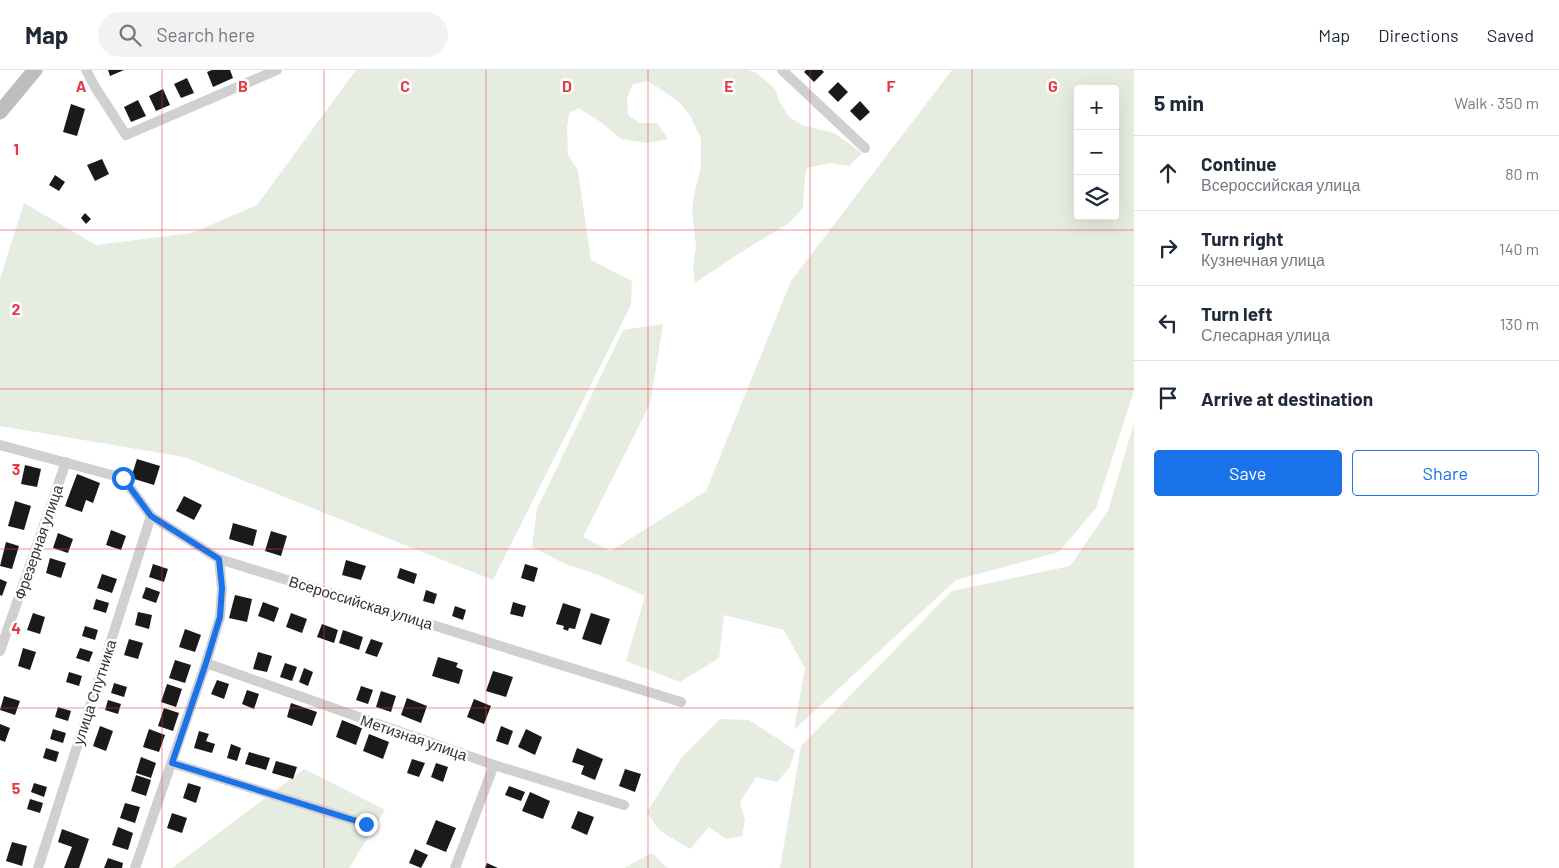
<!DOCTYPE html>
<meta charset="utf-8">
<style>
:root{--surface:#fff;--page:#f2f2f3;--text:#1f2937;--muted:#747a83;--line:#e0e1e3;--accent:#1a73e8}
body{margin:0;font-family:Barlow,sans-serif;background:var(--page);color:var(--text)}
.controls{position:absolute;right:15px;top:15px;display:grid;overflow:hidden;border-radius:5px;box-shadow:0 5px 20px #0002}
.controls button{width:45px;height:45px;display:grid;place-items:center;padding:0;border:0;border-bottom:1px solid var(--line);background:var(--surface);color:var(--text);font:25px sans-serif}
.stop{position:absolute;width:15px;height:15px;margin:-11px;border:4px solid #1a73e8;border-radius:50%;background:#fff}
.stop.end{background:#1a73e8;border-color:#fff;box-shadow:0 1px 5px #0008}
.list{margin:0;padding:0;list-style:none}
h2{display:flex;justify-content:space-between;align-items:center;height:65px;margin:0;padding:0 20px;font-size:21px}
h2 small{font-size:16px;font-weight:400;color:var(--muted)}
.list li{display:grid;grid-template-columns:32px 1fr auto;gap:15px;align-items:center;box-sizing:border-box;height:75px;padding:0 20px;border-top:1px solid var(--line)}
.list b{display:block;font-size:19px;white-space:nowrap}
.list p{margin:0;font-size:16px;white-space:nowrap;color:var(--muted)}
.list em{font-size:16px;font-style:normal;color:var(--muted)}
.actions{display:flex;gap:10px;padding:15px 20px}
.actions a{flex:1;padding:11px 0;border:1px solid var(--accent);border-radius:5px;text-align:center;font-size:18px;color:var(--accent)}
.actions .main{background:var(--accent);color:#fff}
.icon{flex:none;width:28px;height:28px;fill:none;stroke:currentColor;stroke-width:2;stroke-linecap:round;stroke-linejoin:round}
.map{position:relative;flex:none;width:1134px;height:798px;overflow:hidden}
header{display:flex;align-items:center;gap:30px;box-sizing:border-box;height:70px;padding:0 25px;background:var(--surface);border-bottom:1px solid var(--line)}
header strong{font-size:24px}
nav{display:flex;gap:28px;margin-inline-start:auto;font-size:18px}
.search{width:350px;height:45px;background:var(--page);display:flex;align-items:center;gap:12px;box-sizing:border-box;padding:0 18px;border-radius:28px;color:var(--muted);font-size:19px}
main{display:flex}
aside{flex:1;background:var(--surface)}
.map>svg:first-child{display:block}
</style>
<header>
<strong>Map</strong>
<div class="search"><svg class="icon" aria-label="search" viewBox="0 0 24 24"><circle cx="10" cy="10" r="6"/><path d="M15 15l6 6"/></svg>Search here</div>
<nav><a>Map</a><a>Directions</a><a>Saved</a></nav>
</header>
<main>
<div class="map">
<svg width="1134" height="798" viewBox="0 0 1134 798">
<rect width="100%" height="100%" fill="#fff"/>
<!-- green -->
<g fill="#e6ecdf" fill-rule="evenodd">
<polygon points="356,0 748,0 757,3 776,20 779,31 789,47 802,55 834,63 862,83 849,96 830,93 807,98 805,106 803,138 789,153 738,184 695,213 693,197 696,177 692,140 695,121 701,97 701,69 691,47 678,31 648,11 633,14 627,28 628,45 640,53 657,53 668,69 647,73 621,69 602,53 579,38 569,43 567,58 568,85 578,101 591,190 632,211 631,235 493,510 184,387 0,356 0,209 24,133 96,175 192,163 257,135"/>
<path d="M952 0H1134V321L1096 438 1059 482 956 510 794 660 805 598 784 560 724 545 719 588 680 612 626 591 645 526 596 504 565 494 532 477 537 439 623 260 663 254 650 334 583 467 611 481 706 421 791 211ZM1078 19H1115V146H1078Z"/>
<polygon points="1134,353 1134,798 780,798 801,676 952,521 1070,496 1108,441"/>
<polygon points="720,649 749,650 795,680 790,697 777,712 756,707 740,732 745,750 742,766 726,769 709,757 690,779 659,760 647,742 682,687"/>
<polygon points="304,699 385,740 349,798 172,798"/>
<polygon points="652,783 667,798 624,798"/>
</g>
<!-- building -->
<g fill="#1a1a1a">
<polygon points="108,0 124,0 110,6"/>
<polygon points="212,0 230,0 233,8 213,17 207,2"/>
<polygon points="806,0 822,0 824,2 814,12 804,2"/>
<polygon points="187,8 194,23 181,28 174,14"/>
<polygon points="838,12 848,22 838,32 828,22"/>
<polygon points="163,19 170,35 156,41 149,26"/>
<polygon points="138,30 146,46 131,52 124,37"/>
<polygon points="860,31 870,42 860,51 850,41"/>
<polygon points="71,34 85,39 77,66 63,62"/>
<polygon points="102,89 109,104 95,111 87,95"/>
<polygon points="55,105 65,112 59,121 49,115"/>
<polygon points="85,143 91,149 86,154 81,148"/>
<polygon points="137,389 160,396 154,415 131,408"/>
<polygon points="25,395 41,399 37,417 21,414"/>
<polygon points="77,404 100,413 93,433 86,430 82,442 65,436"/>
<polygon points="184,426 202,435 194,450 176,441"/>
<polygon points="15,431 31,436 24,460 8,456"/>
<polygon points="233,453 257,460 253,476 229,469"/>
<polygon points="111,460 126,466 121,480 106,475"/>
<polygon points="271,461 287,466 281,486 265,481"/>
<polygon points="58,463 73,469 68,483 53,478"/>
<polygon points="6,472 19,476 12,499 0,496"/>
<polygon points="50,488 66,493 61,508 46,503"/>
<polygon points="346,490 366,496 361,510 342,505"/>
<polygon points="153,494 168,499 164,512 149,507"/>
<polygon points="525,494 538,498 534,512 521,508"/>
<polygon points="400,498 417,504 414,514 397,508"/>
<polygon points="102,504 117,509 112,523 97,518"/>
<polygon points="0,509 7,512 2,526 0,525"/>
<polygon points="146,517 160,522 156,533 142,528"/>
<polygon points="426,520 437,524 434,534 423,531"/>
<polygon points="235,525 252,529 247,552 229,548"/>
<polygon points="96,529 109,533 106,543 93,539"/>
<polygon points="263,532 279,538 274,552 258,546"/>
<polygon points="513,532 526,536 523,547 510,544"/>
<polygon points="563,533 581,539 575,559 569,558 568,561 563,559 564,556 556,554"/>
<polygon points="455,536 466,540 463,550 452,546"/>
<polygon points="138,542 152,545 149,559 135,555"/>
<polygon points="33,543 45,547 40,564 27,560"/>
<polygon points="291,543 307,549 302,563 286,557"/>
<polygon points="591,543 610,549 601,575 582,569"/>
<polygon points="322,554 338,560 334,573 317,567"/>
<polygon points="85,556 98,560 95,570 82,566"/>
<polygon points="185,559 201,565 195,582 179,577"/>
<polygon points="343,560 363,567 359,580 339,573"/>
<polygon points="129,569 143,573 138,589 124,585"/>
<polygon points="371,569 383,573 377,587 365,583"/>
<polygon points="23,578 36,582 30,600 18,596"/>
<polygon points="80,578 93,582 89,592 76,588"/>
<polygon points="258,582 272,586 267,602 253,599"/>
<polygon points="438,587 458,593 456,597 463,600 459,614 432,606"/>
<polygon points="175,590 191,595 185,613 169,608"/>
<polygon points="285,593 297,597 292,611 280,607"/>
<polygon points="304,598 313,602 308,616 299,612"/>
<polygon points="493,601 513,607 506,627 486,621"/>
<polygon points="69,602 82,606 79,616 66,612"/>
<polygon points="217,610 229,614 224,629 211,624"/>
<polygon points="114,613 127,617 124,627 111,623"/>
<polygon points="167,614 182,619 176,637 161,632"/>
<polygon points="361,616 373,620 368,634 356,630"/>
<polygon points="247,620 259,624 254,639 242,634"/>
<polygon points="381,621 396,626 391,642 376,637"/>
<polygon points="4,626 20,631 15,645 0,640"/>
<polygon points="407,628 427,636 421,653 401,645"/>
<polygon points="474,629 491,636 484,654 467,647"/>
<polygon points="108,630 121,634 118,644 105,640"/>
<polygon points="291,633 317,642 312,656 287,647"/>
<polygon points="58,637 71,641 68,651 55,647"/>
<polygon points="164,638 179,643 173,661 158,656"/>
<polygon points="342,650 362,658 356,675 336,667"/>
<polygon points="0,654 10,658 5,672 0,670"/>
<polygon points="100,656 113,661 106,681 93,676"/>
<polygon points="501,656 513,661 508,675 496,671"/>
<polygon points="53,659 66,663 63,673 50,669"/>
<polygon points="149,659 165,665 159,682 143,677"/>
<polygon points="526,659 542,667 535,685 518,677"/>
<polygon points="199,661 209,664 206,671 215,674 212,683 194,678"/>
<polygon points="369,664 389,672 383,689 363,681"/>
<polygon points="231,674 241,678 237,691 227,688"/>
<polygon points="46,678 59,682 56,692 43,688"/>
<polygon points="577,678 603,689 595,710 581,704 584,696 572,692"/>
<polygon points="249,682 270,688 266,700 245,694"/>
<polygon points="141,687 156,693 151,708 136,703"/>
<polygon points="412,689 425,693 419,707 407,703"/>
<polygon points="276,691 297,697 293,709 272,703"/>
<polygon points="436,693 448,697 443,712 431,707"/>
<polygon points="625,699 641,704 635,722 619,716"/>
<polygon points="136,705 151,710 146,726 131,721"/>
<polygon points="34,713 47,717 44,727 31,722"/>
<polygon points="188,713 201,717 196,733 183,728"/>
<polygon points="509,716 525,722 521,731 505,725"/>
<polygon points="530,722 550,731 543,749 522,741"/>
<polygon points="30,729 43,733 40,743 27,739"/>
<polygon points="125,733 140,737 135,753 120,748"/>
<polygon points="578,741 594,747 587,765 571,758"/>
<polygon points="172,743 187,748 182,763 167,758"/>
<polygon points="436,750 456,758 446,782 426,774"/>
<polygon points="118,757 133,763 128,780 112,775"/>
<polygon points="62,759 89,769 79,798 64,798 72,777 58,772"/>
<polygon points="12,772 27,776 22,796 6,791"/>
<polygon points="415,779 428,785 421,798 409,793"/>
<polygon points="108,788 123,793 122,798 104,798"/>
<polygon points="487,793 498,798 485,798"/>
</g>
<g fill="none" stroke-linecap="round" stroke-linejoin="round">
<!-- street -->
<g stroke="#d0d0d0" stroke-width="10">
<polyline points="86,0 95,17 126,65 277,0"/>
<polyline points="782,0 865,78"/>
<polyline points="0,375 123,408 151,446 219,489 681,632"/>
<polyline points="0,581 66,392"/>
<polyline points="206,593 494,695 624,735"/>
<polyline points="172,693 366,754"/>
<polyline points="38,798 151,446"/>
<polyline points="135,798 206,593 220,547 222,519 219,489"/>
<polyline points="455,798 494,695"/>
</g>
<!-- secondary -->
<polyline stroke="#bdbdbd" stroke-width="15" points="0,42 35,0"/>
</g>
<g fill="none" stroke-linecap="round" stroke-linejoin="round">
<!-- route -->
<polyline stroke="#1a73e8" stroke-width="6" points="123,408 151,446 219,489 222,518 220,547 206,593 172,693 366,754"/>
</g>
<!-- grid -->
<path fill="none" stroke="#e63946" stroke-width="1" stroke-opacity="0.55" d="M162 0V798M324 0V798M486 0V798M648 0V798M810 0V798M972 0V798M0 160H1134M0 319H1134M0 479H1134M0 638H1134"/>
<g text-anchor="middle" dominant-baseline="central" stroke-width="5" stroke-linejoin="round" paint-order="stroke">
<!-- street labels -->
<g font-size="15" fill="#333" stroke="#fff">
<text transform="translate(38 472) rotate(-71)">Фрезерная улица</text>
<text transform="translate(361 532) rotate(17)">Всероссийская улица</text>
<text transform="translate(94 622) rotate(-72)">улица Спутника</text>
<text transform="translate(414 667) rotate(19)">Метизная улица</text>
</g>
</g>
<g font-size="16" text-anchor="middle" font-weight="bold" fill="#e63946" stroke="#fff" stroke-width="5" stroke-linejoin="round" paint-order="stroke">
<text x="81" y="22">A</text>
<text x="243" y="22">B</text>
<text x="405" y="22">C</text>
<text x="567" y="22">D</text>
<text x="729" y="22">E</text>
<text x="891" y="22">F</text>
<text x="1053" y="22">G</text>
<text x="16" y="85">1</text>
<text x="16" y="245">2</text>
<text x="16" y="405">3</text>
<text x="16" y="564">4</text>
<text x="16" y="724">5</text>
</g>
</svg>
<div class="controls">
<button>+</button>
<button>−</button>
<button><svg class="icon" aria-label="layers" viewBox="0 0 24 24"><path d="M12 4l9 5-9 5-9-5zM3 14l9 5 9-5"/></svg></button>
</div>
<div class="stop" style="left:123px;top:408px"></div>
<div class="stop end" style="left:366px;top:754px"></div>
</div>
<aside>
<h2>5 min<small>Walk · 350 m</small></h2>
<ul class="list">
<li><svg class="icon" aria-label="ahead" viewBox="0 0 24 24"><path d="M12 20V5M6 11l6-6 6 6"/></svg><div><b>Continue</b><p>Всероссийская улица</p></div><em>80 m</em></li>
<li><svg class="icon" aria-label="right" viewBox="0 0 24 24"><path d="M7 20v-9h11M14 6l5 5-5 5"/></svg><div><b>Turn right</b><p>Кузнечная улица</p></div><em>140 m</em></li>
<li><svg class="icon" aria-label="left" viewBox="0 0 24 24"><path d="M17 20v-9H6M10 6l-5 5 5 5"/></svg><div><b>Turn left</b><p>Слесарная улица</p></div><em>130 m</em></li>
<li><svg class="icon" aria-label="arrive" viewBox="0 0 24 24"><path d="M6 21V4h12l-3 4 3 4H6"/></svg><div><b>Arrive at destination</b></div></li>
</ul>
<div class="actions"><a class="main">Save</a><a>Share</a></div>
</aside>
</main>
